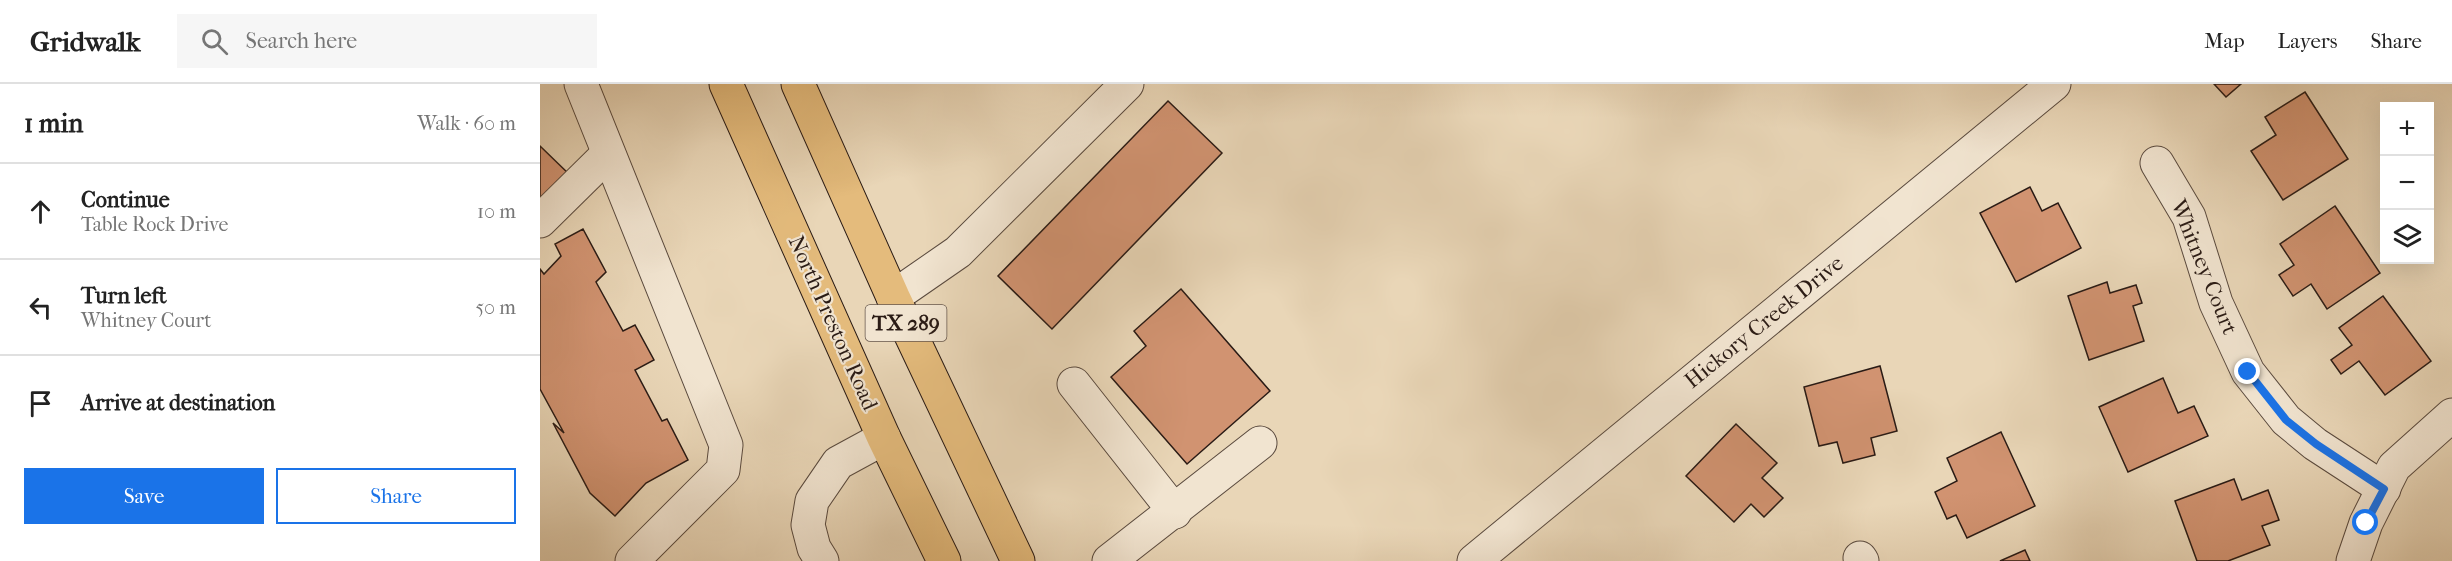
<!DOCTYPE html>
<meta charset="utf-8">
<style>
:root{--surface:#fff;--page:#f6f6f6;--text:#222;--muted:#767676;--line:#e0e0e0;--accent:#1a73e8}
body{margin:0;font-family:"IM FELL French Canon",serif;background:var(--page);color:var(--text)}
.controls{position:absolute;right:18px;top:18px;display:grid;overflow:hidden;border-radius:0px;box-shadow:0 6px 24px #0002}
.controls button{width:54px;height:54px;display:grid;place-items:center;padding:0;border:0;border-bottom:2px solid var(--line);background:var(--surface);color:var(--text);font:30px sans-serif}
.stop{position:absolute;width:18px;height:18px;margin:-14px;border:4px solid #1a73e8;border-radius:50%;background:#fff}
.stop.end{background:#1a73e8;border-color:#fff;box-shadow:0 2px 6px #0008}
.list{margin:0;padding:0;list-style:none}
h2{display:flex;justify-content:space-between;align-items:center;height:78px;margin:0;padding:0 24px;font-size:26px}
h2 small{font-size:20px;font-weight:400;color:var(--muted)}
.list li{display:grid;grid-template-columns:39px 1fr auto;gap:18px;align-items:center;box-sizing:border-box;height:96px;padding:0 24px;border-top:2px solid var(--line)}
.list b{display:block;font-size:22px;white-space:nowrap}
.list p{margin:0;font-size:20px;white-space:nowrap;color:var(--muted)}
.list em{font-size:20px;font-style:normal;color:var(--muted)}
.actions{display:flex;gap:12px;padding:18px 24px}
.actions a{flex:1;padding:14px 0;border:2px solid var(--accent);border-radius:0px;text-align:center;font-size:21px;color:var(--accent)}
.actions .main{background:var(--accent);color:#fff}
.icon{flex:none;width:33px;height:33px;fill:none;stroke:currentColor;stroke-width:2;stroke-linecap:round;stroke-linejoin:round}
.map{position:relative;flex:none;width:1912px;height:477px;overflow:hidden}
header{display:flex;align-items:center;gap:36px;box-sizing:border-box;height:84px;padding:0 30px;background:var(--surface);border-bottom:2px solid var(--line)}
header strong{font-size:28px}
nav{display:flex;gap:33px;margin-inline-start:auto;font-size:21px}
.search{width:420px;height:54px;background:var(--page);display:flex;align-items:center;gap:15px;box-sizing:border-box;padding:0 21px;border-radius:0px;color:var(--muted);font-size:22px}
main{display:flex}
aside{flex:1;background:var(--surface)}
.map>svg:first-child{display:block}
</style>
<header>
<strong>Gridwalk</strong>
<div class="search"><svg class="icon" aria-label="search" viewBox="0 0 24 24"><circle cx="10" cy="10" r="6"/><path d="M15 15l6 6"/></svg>Search here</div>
<nav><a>Map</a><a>Layers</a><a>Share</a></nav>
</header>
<main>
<aside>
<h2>1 min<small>Walk · 60 m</small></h2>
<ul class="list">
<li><svg class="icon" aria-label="ahead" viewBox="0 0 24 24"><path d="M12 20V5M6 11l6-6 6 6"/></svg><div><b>Continue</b><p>Table Rock Drive</p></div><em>10 m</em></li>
<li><svg class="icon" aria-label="left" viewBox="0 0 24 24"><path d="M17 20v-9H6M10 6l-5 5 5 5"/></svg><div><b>Turn left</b><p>Whitney Court</p></div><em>50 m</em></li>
<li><svg class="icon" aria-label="arrive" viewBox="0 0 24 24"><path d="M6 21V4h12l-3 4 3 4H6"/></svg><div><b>Arrive at destination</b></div></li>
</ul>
<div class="actions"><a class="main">Save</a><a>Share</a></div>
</aside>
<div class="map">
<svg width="1912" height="477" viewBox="0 0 1912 477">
<rect width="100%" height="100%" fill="#e9d6b7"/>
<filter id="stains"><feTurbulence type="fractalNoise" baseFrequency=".00333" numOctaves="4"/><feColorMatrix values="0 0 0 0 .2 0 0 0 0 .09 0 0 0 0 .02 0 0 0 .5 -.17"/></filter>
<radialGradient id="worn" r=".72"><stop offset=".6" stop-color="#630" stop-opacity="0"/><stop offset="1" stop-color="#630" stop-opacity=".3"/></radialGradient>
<!-- building -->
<g fill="#d19371" stroke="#2a1b15" stroke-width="1.5">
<polygon points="1674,0 1701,0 1686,13"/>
<polygon points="1765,8 1808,75 1743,116 1711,67 1736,51 1725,33"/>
<polygon points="628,17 682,69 512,245 458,192"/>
<polygon points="0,62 32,93 0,126"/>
<polygon points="1490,103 1502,127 1518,119 1541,164 1476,198 1440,129"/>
<polygon points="1795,122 1840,189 1787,225 1771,200 1753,212 1739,191 1754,181 1740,160"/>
<polygon points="43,145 66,188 56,198 83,247 95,241 114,276 95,286 122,337 127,335 148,376 106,399 75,432 50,409 13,339 24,349 0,305 0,185 4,190 21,172 15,160"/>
<polygon points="1567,198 1570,209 1596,201 1602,219 1593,222 1604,257 1549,276 1528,212"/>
<polygon points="641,205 730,307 647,380 571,293 606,262 594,247"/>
<polygon points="1843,212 1891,277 1845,311 1819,277 1801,290 1791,276 1812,261 1799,244"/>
<polygon points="1340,282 1357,347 1331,354 1335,371 1303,379 1297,358 1279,362 1264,303"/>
<polygon points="1623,294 1638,329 1654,322 1668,352 1588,388 1559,323"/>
<polygon points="1196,340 1237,379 1222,394 1243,414 1224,433 1211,420 1194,438 1146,392"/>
<polygon points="1461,348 1495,422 1427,454 1416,431 1407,435 1395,408 1417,397 1407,374"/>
<polygon points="1694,395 1702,416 1728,406 1739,436 1722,442 1730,461 1688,477 1657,477 1635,417"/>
<polygon points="1485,466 1490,477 1460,477"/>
</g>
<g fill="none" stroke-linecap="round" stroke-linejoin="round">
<!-- minor casing -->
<g stroke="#5a4a3e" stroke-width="35">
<g id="minor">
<polyline points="41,0 186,361 183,386 92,477"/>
<polyline points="1617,79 1649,133 1676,219 1708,288 1746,336 1775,360 1844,405"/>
<polyline points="0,137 68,70"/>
<polyline points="353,213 418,168 587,0"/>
<polyline points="534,300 635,428"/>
<polyline points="1320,474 1322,477"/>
<polyline points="282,477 274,464 268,441 272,417 298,379 344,354"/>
<polyline points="569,477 720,359"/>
<polyline points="934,477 1514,0"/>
<polyline points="1813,477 1826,439 1854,383 1912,331"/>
</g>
</g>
<!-- major casing -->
<g stroke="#2a1b15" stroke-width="35">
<g id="major">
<polyline points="186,0 344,354 404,477"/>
<polyline points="258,0 353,213 478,477"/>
</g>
</g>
<!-- minor -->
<use href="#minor" stroke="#f1e4d0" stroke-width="33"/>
<!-- major -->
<use href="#major" stroke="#e4bb7c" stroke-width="33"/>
</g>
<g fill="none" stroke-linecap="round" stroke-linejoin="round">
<!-- route -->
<polyline stroke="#1a73e8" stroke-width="8" points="1708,288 1746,336 1776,360 1844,405 1826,439"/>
</g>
<g text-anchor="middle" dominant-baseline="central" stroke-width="4.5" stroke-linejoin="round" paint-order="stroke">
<!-- shield labels -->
<rect fill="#f1e4d0" stroke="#66574d" stroke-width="1.5" x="325.5" y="221" width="81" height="36" rx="4.5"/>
<g font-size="21" font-weight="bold" fill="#2a1b15">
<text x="366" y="239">TX 289</text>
</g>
<!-- street labels -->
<g font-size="22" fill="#2a1b15" stroke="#f1e4d0">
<text transform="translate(1664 183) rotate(68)">Whitney Court</text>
<text transform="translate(1224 238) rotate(-39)">Hickory Creek Drive</text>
<text transform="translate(293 239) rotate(66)">North Preston Road</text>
</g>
</g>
<rect width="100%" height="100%" filter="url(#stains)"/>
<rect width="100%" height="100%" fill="url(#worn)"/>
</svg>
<div class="controls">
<button>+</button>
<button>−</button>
<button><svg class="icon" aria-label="layers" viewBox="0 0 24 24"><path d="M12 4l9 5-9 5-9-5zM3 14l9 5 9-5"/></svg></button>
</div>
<div class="stop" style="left:1826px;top:439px"></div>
<div class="stop end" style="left:1708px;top:288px"></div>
</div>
</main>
